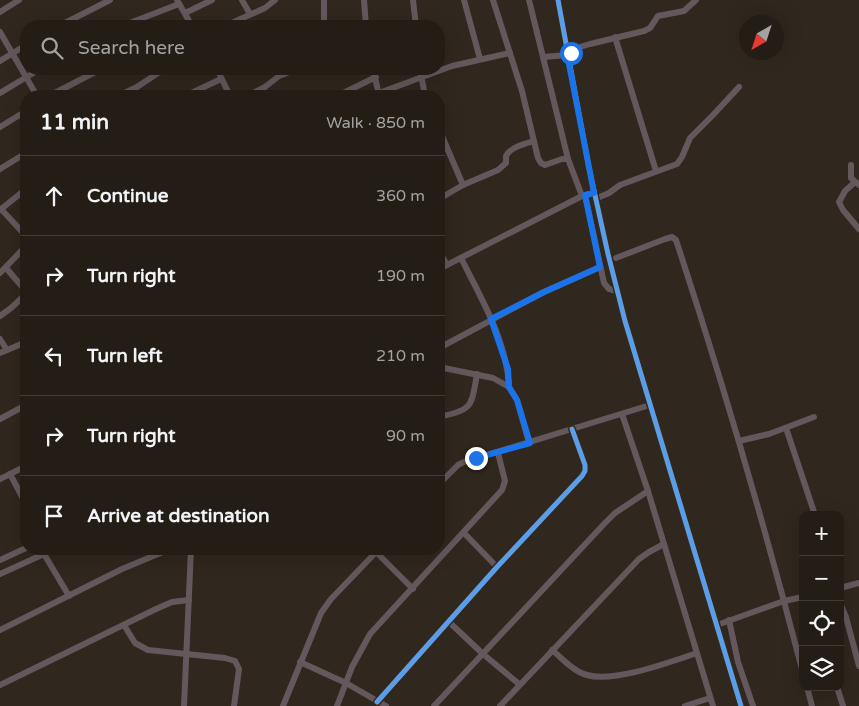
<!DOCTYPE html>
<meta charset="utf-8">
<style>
:root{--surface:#241d16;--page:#2c261f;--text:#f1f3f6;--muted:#a3a2a1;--line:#413b35}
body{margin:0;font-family:"Varela Round",sans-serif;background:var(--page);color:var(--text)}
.controls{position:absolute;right:15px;bottom:15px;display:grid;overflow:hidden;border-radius:10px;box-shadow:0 5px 20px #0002}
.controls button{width:45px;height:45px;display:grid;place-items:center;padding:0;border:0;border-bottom:1px solid var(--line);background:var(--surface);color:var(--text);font:25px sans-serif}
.compass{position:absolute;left:739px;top:15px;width:45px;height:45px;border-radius:50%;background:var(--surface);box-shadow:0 5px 20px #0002;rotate:219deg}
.stop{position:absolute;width:15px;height:15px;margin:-11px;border:4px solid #1a73e8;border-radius:50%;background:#fff}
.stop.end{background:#1a73e8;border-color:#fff;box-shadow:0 1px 5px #0008}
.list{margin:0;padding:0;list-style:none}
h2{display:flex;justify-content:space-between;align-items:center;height:65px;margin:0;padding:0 20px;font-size:21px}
h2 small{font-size:16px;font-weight:400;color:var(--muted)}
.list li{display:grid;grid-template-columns:32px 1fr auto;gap:15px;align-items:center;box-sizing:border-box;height:80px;padding:0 20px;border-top:1px solid var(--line)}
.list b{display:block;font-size:19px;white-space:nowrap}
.list em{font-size:16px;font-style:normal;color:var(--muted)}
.icon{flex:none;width:28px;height:28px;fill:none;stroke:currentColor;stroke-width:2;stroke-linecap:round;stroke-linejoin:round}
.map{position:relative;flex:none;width:859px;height:706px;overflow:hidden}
.search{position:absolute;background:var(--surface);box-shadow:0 5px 20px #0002;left:20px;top:20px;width:425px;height:55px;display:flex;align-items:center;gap:12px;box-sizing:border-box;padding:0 18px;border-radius:20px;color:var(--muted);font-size:19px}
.panel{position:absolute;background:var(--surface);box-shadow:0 5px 20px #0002;left:20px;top:90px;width:425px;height:465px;border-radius:20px}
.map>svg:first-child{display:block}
</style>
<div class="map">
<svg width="859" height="706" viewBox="0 0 859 706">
<rect width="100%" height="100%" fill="#30271e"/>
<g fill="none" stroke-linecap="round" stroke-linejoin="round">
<!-- minor -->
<g stroke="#64585c" stroke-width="6">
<polyline points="177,0 192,26"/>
<polyline points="242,0 250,14"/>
<polyline points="364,0 366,26"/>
<polyline points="413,0 416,26"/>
<polyline points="464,0 480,59"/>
<polyline points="493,0 522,91 538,158 541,163 545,165 562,159 568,159"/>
<polyline points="529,0 568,159 582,196"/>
<polyline points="558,0 589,168 608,254 625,321 741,706"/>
<polyline points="0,12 19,0"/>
<polyline points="185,13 212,0"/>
<polyline points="59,26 110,0"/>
<polyline points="122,26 179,4"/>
<polyline points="183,26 190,23"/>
<polyline points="225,26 265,8 275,0"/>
<polyline points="313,26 323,23"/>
<polyline points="324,26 324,0"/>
<polyline points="0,32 37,96"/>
<polyline points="615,37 656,171"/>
<polyline points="543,57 567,55 580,47 590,44 644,31 650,28 658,16 684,11 696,0"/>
<polyline points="0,61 26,45"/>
<polyline points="217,69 230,96"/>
<polyline points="373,69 379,95"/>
<polyline points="420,69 425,96"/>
<polyline points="0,93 40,69"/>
<polyline points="379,93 452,66 510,53"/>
<polyline points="49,96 101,69"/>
<polyline points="118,96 137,87 164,69"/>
<polyline points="185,96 221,79"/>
<polyline points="247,96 265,87 279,76 297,69"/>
<polyline points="337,96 376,77"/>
<polyline points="0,127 26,111"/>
<polyline points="439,129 463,185"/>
<polyline points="851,165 851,178 859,185"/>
<polyline points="0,169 26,153"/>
<polyline points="855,182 845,191 839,202 843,210 859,229"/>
<polyline points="585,195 604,283 609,289 617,291"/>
<path d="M439 199 463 185 498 170 506 163V156C511 147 524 144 534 141"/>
<polyline points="595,199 609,193 620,185 677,164 682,157 690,138 713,115 739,87"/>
<polyline points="1,209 26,236"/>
<polyline points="0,210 26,189"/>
<polyline points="439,251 447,265"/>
<path d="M461 258C481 298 507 341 509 387"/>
<path d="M616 258 665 239 672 237 676 240C723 383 765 527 803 673"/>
<polyline points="439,269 582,196 594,193"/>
<polyline points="0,273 26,246"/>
<polyline points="0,316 11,308 26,294 25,290 6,268"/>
<polyline points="0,339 7,350"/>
<polyline points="439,348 544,292 600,267"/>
<polyline points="0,353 26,342"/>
<polyline points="439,367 493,378 509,387 517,400 529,443"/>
<polyline points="622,414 648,491 713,706"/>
<path d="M439 417C473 409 471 408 477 374"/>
<polyline points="0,419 26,405"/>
<polyline points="786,428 815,515"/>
<polyline points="739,441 769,434 814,417"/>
<polyline points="10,474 26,504"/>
<polyline points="0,479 26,466"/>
<polyline points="439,484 458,465 464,462 650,405"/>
<polyline points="464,533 497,567"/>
<polyline points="373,549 413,589"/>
<polyline points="44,554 69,596"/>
<polyline points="0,560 26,548"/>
<polyline points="0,574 55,549"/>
<polyline points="840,588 859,583"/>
<polyline points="840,603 846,617 859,666"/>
<polyline points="729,620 738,662 753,706"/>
<polyline points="448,621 483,654 519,684"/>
<polyline points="124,625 135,643 148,650 225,658 235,661 239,669 234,706"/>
<polyline points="717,625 784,601 803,597"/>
<polyline points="0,630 122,569 170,549"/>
<path d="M552 650C562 658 574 672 587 675 614 683 670 662 697 653"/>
<polyline points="300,662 346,683 386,706"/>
<polyline points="0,685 156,609 172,602 189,600"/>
<polyline points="807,687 812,706"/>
<polyline points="837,687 843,706"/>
<polyline points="377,702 497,567 582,476 585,471 585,465 572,429"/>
<polyline points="184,706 191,549"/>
<polyline points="283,706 321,613 331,599 379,549"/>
<polyline points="337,706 352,667 370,634 502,490 505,481 498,453"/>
<polyline points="434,706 604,524 615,513 648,491"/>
<polyline points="500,706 639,559 649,552 664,544"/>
<polyline points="685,706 710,698"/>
</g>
<!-- cycleway casing -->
<g stroke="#372817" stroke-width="8">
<g id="cycleway">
<polyline points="558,0 589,168 608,254 625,321 741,706"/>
<polyline points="377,702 497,567 582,476 585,471 585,465 572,429"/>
</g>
</g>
<!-- cycleway -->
<use href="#cycleway" stroke="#5a9eea" stroke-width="5"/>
</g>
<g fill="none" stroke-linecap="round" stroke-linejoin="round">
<!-- route -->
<polyline stroke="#1a73e8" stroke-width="6" points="476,458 530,443 517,400 509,387 508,369 491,319 544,292 600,267 585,195 594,193 567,54 571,53"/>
</g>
</svg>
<div class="controls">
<button>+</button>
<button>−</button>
<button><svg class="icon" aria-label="locate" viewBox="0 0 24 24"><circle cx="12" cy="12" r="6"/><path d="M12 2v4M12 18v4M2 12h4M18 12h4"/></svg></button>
<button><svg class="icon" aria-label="layers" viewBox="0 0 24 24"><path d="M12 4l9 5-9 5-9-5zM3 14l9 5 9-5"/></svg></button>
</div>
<svg class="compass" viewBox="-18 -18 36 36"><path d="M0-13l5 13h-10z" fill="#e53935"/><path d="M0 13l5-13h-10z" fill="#a3a2a1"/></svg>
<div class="stop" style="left:571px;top:53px"></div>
<div class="stop end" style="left:476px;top:458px"></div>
<div class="search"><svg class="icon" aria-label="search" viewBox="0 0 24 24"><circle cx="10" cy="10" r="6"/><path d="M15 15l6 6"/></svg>Search here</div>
<section class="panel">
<h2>11 min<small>Walk · 850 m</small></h2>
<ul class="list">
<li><svg class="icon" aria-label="ahead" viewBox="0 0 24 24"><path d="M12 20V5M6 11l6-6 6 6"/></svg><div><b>Continue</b></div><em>360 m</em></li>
<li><svg class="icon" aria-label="right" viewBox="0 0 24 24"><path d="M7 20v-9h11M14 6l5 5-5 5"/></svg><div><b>Turn right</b></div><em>190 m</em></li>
<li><svg class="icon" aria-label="left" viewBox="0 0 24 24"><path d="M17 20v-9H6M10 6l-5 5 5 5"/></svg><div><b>Turn left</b></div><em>210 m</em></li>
<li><svg class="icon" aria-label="right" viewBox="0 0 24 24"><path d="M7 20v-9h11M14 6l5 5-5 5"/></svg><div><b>Turn right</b></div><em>90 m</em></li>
<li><svg class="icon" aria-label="arrive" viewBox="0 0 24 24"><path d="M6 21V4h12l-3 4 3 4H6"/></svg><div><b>Arrive at destination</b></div></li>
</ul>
</section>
</div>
